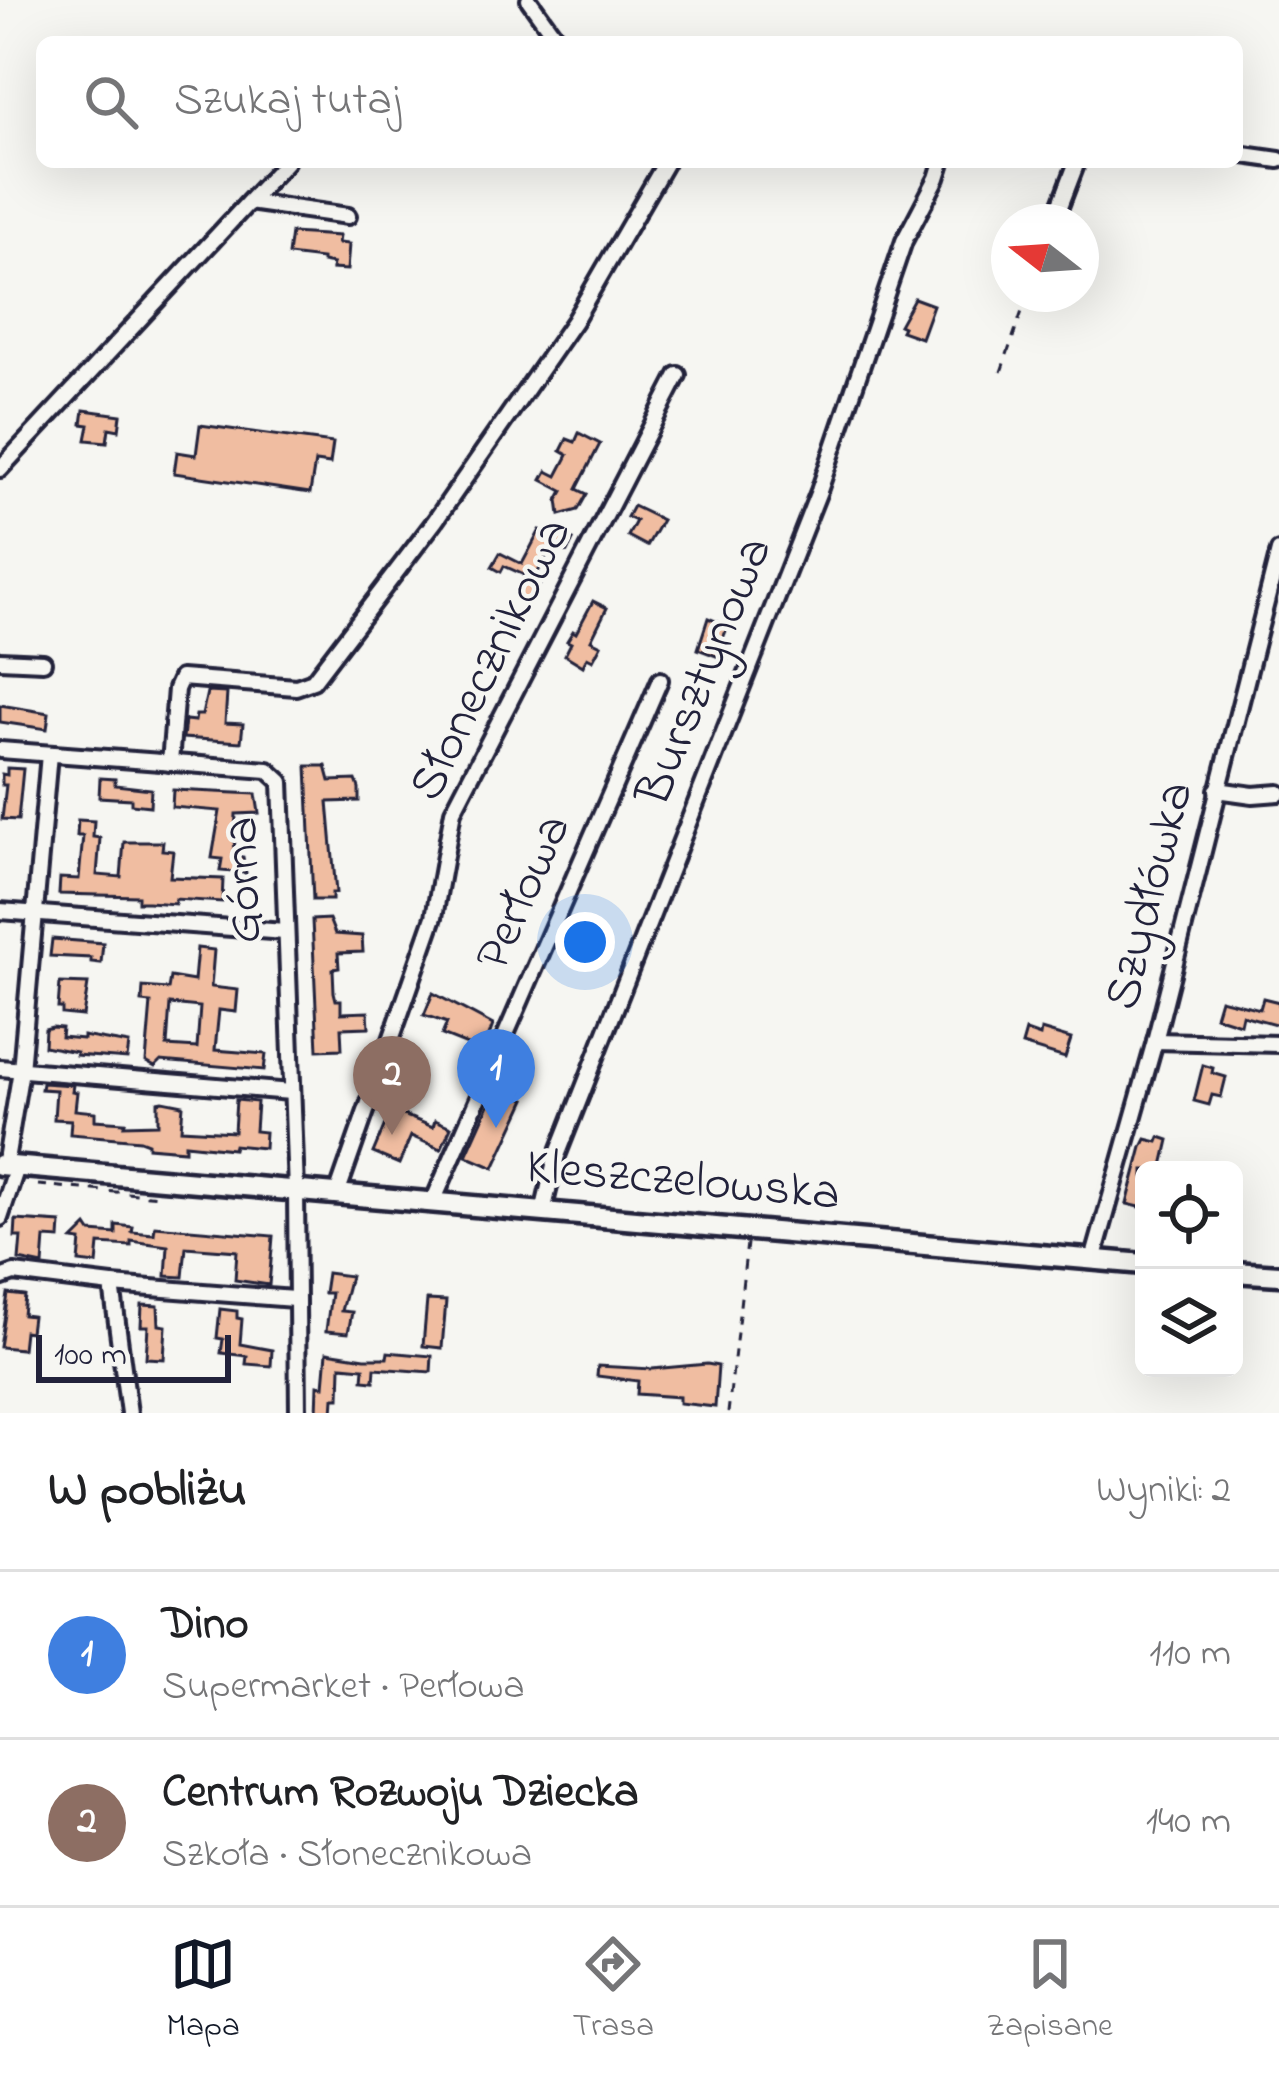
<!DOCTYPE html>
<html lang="pl">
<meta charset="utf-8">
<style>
:root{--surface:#fff;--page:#f6f6f6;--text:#202124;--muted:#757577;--line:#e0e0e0;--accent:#111827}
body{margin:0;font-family:"Indie Flower",sans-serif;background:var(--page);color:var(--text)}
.controls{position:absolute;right:36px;bottom:36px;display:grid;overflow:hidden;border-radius:18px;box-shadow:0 12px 48px #0002}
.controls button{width:108px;height:108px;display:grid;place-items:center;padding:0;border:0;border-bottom:3px solid var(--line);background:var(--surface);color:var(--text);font:60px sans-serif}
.compass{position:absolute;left:991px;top:204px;width:108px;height:108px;border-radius:50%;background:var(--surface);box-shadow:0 12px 48px #0002;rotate:287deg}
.scale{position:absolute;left:36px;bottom:30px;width:195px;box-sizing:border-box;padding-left:12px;border:6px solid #22223b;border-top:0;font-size:33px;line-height:42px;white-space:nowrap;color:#22223b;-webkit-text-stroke:9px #f6f6f2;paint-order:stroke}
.you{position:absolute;left:585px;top:942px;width:42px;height:42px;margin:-30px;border:9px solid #fff;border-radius:50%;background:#1a73e8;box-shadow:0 0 0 18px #1a73e833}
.badge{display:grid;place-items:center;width:78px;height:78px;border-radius:50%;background:var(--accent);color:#fff;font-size:39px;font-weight:700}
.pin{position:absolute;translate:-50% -99px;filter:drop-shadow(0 3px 6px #0008)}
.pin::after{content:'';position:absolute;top:63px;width:42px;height:36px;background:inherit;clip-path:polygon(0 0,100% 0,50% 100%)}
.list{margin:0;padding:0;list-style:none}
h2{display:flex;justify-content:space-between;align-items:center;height:156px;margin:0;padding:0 48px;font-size:51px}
h2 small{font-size:39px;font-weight:400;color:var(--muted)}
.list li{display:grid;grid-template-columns:78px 1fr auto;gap:36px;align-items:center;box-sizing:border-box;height:168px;padding:0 48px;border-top:3px solid var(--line)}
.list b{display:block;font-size:45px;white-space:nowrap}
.list p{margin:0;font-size:39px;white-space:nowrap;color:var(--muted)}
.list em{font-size:39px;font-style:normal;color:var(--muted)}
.icon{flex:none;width:66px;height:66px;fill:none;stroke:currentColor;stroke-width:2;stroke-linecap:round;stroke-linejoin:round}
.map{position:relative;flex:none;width:1279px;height:1413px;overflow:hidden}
.search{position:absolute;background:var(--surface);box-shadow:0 12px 48px #0002;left:36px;right:36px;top:36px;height:132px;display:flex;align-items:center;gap:30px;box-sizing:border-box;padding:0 42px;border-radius:18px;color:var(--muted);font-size:45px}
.sheet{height:492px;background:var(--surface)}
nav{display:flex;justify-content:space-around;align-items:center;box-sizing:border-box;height:168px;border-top:3px solid var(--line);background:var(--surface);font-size:33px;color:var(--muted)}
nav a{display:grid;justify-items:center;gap:6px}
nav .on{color:var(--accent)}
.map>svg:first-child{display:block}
</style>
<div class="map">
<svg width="1279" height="1413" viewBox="0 0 1279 1413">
<rect width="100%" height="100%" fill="#f6f6f2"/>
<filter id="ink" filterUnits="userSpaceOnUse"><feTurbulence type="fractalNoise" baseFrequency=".00833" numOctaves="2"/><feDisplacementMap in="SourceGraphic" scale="24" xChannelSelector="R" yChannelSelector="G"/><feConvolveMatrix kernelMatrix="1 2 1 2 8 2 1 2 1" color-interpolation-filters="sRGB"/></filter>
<g filter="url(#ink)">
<!-- building -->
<g fill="#f0bda1" stroke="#22223b" stroke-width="3" fill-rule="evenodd">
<polygon points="291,233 339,236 338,243 349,244 347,270 332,269 333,264 322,262 322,259 288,255"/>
<polygon points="914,298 933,305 921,338 901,331 903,327 899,325"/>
<polygon points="84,410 121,415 119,430 109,428 107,442 86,440 89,425 82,424"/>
<polygon points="200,425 333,443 330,464 315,462 310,493 174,473 177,452 196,455"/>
<polygon points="579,433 600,444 577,489 587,494 578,510 560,515 558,500 563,491 542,480 547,471 557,476 568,455 561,451 567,439 575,442"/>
<polygon points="633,506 662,520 647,546 628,536 636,521 627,517"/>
<polygon points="540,530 573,540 567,552 552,545 537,574 544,577 531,602 516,597 524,575 504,566 501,572 492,567 500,553 522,564"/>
<polygon points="593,601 607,608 591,640 601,645 593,660 587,657 583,666 565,655 571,643 567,641 573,631 576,633"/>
<polygon points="708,618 728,626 721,643 732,647 727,660 698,649"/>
<polygon points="207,692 227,693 225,723 243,724 241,742 183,738 185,720 195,721 196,715 202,715"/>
<polygon points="0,705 49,713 47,729 0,722"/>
<polygon points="307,766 326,766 330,781 356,780 359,788 359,801 328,802 336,893 332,893 332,900 313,900"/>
<polygon points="7,768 23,769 18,820 2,819 6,785 2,785 2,774 7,775"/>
<polygon points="100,778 115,779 115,785 151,789 150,806 131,804 131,799 99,797"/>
<polygon points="173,790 256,794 259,813 236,814 234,856 243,857 246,873 220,871 222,859 212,858 220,811 172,807"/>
<polygon points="78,820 94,821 93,837 100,838 97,875 121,877 124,842 163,842 162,850 173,851 170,877 223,879 222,902 175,899 175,904 148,902 138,902 138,896 59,894 60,878 79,879 83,836 77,836"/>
<polygon points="329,919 335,934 362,936 363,952 338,953 339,968 333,969 334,992 336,1000 341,1000 341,1013 368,1012 369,1027 341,1028 342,1049 318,1050 312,920"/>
<polygon points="52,939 103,943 101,963 91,962 91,958 50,956"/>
<path d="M197 948 214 950 211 987 238 990 236 1012 219 1010 215 1050 266 1054 264 1070 161 1061 155 1067 146 1062 151 1003 142 1002 143 987 168 989 170 977 194 981ZM170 1004 200 1007 197 1048 167 1046Z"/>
<polygon points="60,983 88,984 83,1016 62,1014 62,1008 58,1008"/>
<polygon points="433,993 493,1025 479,1063 465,1057 470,1046 442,1035 447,1023 424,1015"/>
<polygon points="1263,998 1279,1002 1279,1025 1242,1015 1240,1024 1215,1016 1220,999 1260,1009"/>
<polygon points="52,1027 62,1028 61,1037 83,1039 83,1036 129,1044 127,1059 76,1055 76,1052 44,1046 45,1029"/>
<polygon points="1041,1030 1071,1039 1065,1058 1022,1045 1026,1031 1040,1036"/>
<polygon points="1203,1065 1213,1068 1212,1073 1226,1077 1221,1097 1212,1095 1209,1105 1194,1101"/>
<polygon points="42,1083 73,1085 72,1091 77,1092 75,1110 95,1112 95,1120 125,1122 124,1125 158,1124 158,1102 163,1101 183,1105 181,1129 234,1132 236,1100 257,1102 255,1131 265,1132 264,1148 234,1145 233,1149 185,1144 185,1150 148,1147 148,1143 140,1140 70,1134 71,1120 54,1119 56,1090 41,1089"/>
<polygon points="497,1087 526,1099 494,1168 466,1156"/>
<polygon points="391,1110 433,1127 435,1120 451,1127 441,1149 411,1136 399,1164 373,1153"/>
<polygon points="1160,1137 1169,1140 1162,1170 1144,1170 1144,1208 1127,1204 1142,1147 1146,1139 1158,1142"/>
<polygon points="16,1220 61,1223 60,1239 45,1238 43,1265 19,1260 21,1237 15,1237"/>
<polygon points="116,1225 133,1227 132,1232 154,1234 155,1226 273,1236 269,1285 235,1280 237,1251 186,1247 183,1277 166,1276 168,1246 131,1241 131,1246 99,1244 97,1264 79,1262 81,1241 73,1240 87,1226 91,1232 116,1234"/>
<polygon points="327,1273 350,1276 341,1311 352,1312 348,1333 326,1331 331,1293 324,1293"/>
<polygon points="8,1294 25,1296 23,1315 32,1316 30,1332 24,1331 22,1349 0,1347"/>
<polygon points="427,1300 446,1301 442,1348 423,1346"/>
<polygon points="142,1305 158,1306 159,1325 166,1326 164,1359 146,1358 148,1326 141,1326"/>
<polygon points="220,1309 237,1311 237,1318 242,1319 240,1344 272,1350 271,1366 246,1364 247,1356 221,1353 223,1339 217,1338"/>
<polygon points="327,1352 365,1358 387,1358 388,1352 432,1356 431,1372 375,1368 374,1381 363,1380 364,1368 341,1366 340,1398 334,1398 333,1413 317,1413 318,1385 324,1386"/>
<polygon points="707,1364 718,1366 715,1407 679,1403 679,1397 637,1394 638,1381 597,1376 598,1366 652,1369"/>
</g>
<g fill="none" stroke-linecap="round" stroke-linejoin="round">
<!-- minor casing -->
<g stroke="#22223b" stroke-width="22">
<g id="minor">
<polyline points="529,0 559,42"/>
<polyline points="1237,154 1279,160"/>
<polyline points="249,202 348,216"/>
<polyline points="1054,222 1077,162"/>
<polyline points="0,469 286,162"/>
<polyline points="0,660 43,662"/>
<polyline points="0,750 268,770 281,782 296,1191 298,1413"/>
<polyline points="170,763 176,689 181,678 296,687 313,681 435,521 574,321 666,162"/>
<polyline points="1217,790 1253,795 1279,793"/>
<polyline points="0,911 285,932"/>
<polyline points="1155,1041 1279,1044"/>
<polyline points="0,1068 291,1092"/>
<polyline points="5,1166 21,1070 49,754"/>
<polyline points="337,1194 434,917 453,811 678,375"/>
<polyline points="433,1202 660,680"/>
<polyline points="543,1212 555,1161 819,491 904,241 937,178 942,162"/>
<polyline points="0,1218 17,1167"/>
<polyline points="1093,1260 1155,1041 1279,551"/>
<polyline points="0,1278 14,1273 112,1285 129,1413"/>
<polyline points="112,1285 294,1299"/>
</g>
</g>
<!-- major casing -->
<g stroke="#22223b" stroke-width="27">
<g id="major">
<polyline points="0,1165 1144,1264"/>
<polyline points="1234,1272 1279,1275"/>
</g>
</g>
<!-- path -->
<g stroke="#22223b" stroke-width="3" stroke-dasharray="9 9" stroke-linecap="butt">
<polyline points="1001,372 1028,294"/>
<polyline points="38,1185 160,1196"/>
<polyline points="728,1413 747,1243"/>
</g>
<!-- minor -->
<use href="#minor" stroke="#f6f6f2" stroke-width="14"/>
<!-- major -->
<use href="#major" stroke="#f6f6f2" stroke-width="18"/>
</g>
</g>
<g text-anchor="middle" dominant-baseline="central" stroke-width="9" stroke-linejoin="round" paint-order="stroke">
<!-- street labels -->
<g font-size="51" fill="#22223b" stroke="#f6f6f2">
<text transform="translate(492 660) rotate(-64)">Słonecznikowa</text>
<text transform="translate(706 672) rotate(-68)">Bursztynowa</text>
<text transform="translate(245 880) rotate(-92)">Górna</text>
<text transform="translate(525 893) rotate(-66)">Perłowa</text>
<text transform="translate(1151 896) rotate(-76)">Szydłówka</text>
<text transform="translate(683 1182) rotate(5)">Kleszczelowska</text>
</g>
</g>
</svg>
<div class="controls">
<button><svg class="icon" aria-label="locate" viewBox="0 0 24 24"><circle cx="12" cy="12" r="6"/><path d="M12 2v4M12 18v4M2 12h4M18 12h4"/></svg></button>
<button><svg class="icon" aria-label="layers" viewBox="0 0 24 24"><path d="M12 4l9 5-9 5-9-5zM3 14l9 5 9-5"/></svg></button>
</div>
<svg class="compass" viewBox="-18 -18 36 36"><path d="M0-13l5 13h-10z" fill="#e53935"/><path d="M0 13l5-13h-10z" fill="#757577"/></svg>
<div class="scale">100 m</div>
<div class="you"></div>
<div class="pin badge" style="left:496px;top:1128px;background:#3f7fe0">1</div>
<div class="pin badge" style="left:392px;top:1135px;background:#8d6e63">2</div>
<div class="search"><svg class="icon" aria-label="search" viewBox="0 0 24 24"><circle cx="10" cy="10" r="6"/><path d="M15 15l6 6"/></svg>Szukaj tutaj</div>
</div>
<section class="sheet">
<h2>W pobliżu<small>Wyniki: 2</small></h2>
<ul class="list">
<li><span class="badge" style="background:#3f7fe0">1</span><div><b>Dino</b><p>Supermarket · Perłowa</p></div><em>110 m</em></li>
<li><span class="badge" style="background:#8d6e63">2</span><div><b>Centrum Rozwoju Dziecka</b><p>Szkoła · Słonecznikowa</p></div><em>140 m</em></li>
</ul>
</section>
<nav>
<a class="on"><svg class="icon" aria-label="map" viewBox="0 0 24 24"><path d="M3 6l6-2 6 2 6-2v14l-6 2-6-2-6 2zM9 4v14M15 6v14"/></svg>Mapa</a>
<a><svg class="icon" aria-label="directions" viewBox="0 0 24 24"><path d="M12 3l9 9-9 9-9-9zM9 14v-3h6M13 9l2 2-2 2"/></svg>Trasa</a>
<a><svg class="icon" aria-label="saved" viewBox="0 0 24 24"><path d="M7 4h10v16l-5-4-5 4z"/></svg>Zapisane</a>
</nav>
